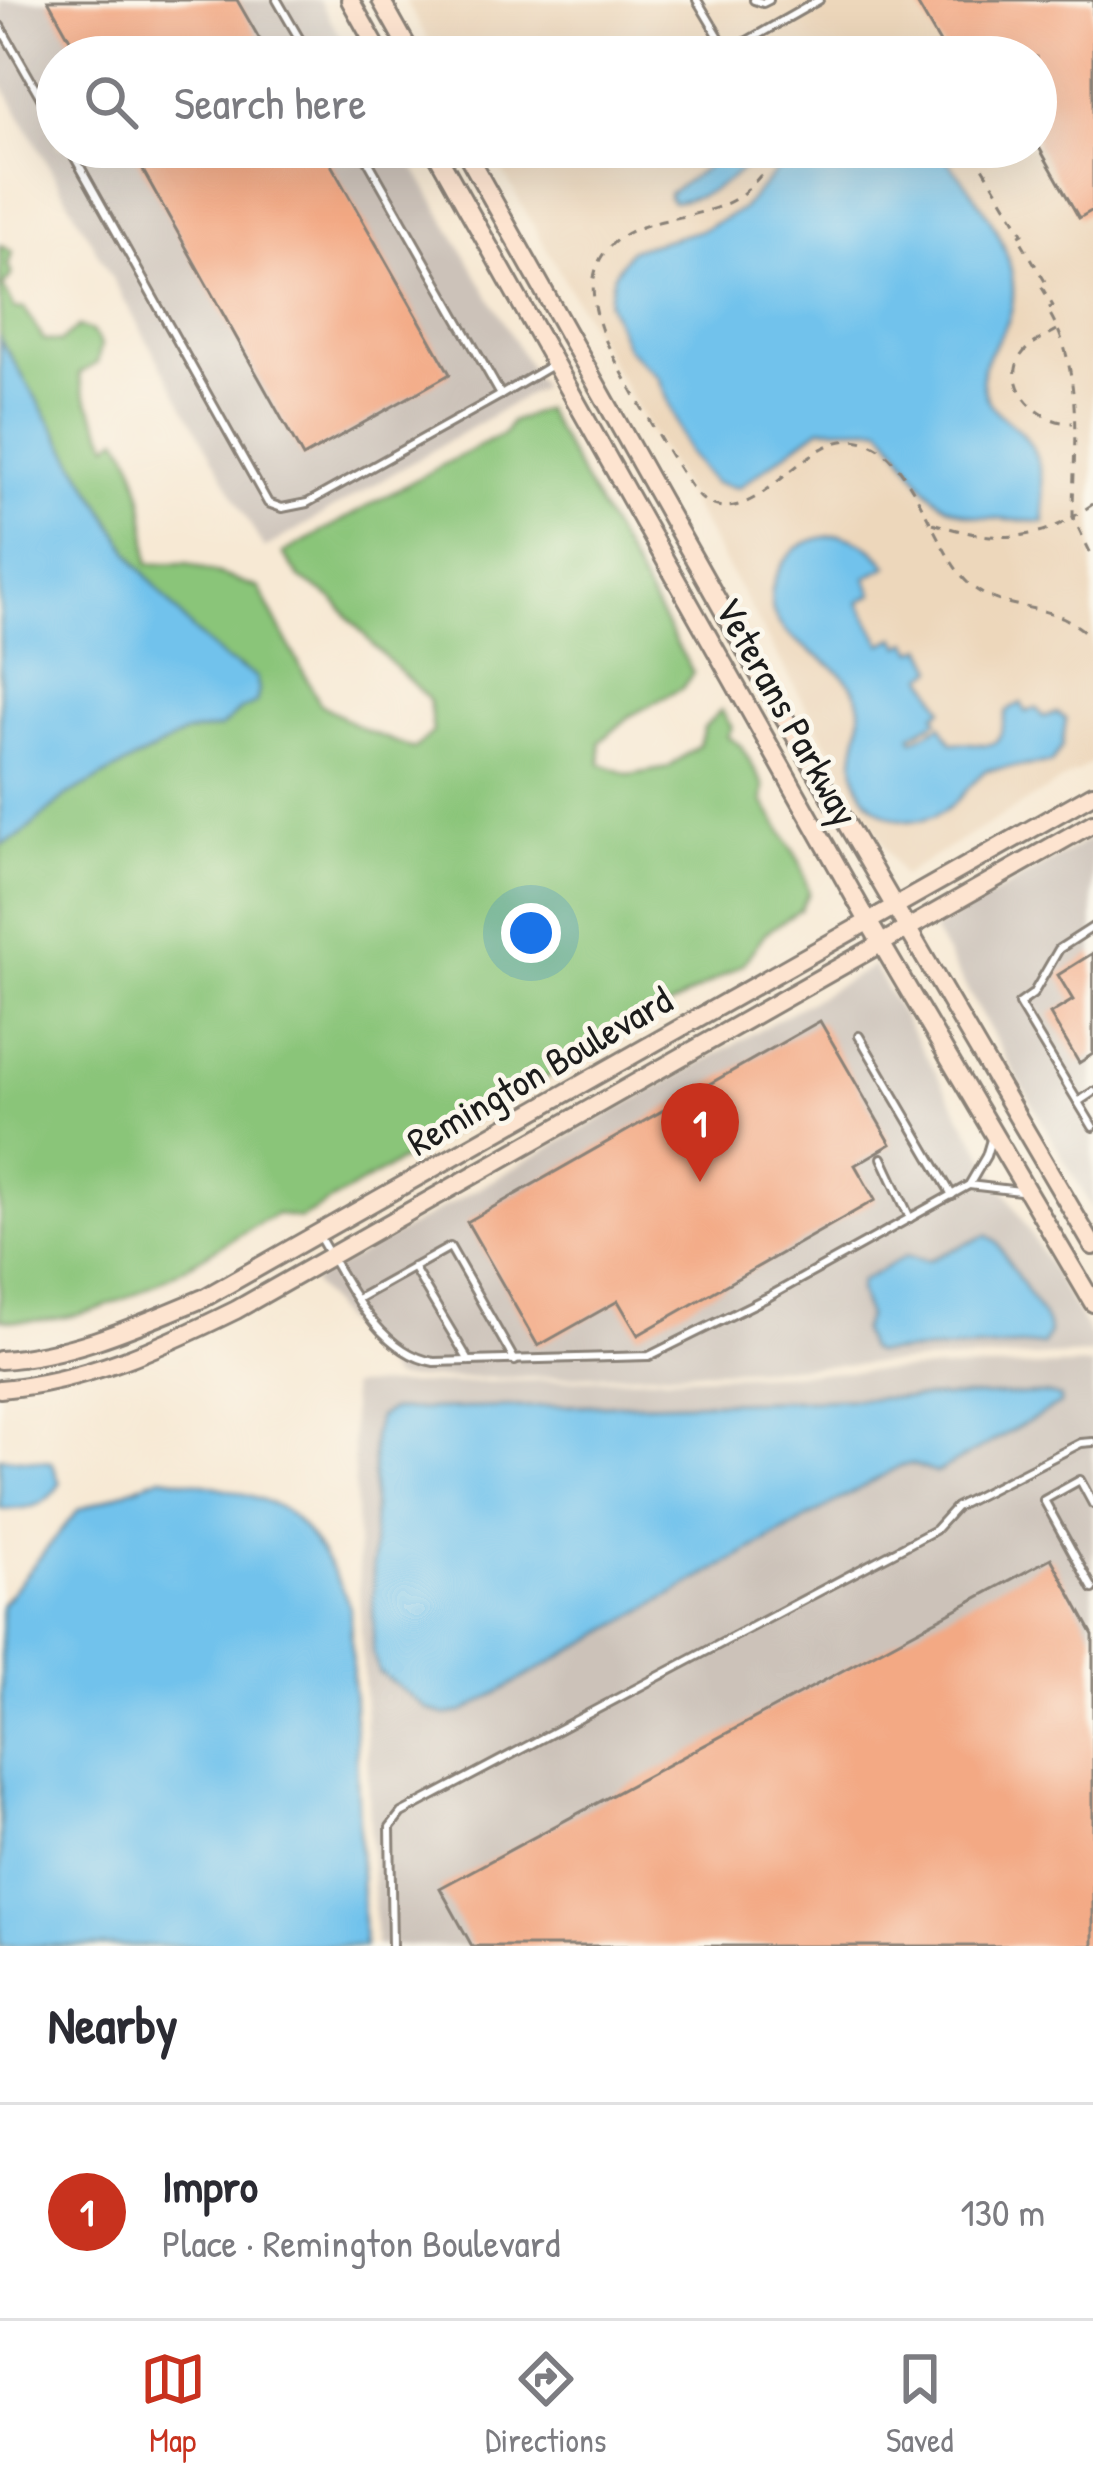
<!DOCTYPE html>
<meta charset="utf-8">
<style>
:root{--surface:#fff;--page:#f7f7f7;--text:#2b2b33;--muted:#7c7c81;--line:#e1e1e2;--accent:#c8321e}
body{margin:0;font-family:"Patrick Hand",sans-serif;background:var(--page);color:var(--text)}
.you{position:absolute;left:531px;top:933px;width:42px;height:42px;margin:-30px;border:9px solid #fff;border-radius:50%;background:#1a73e8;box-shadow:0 0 0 18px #1a73e833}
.badge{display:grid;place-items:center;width:78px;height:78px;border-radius:50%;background:var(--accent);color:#fff;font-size:39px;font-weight:700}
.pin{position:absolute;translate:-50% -99px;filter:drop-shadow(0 3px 6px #0008)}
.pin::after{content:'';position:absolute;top:63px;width:42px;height:36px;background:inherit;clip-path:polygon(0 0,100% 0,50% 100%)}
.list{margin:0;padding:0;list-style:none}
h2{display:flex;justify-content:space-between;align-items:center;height:156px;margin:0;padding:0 48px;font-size:51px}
h2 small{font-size:39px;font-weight:400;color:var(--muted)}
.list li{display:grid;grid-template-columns:78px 1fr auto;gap:36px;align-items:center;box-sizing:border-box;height:216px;padding:0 48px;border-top:3px solid var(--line)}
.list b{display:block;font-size:45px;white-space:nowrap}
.list p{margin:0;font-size:39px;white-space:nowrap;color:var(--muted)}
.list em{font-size:39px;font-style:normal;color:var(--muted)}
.icon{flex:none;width:66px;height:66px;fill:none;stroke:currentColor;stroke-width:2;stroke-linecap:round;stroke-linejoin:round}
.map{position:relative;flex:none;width:1093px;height:1946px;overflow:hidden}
.search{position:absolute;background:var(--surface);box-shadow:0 12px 48px #0002;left:36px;right:36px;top:36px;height:132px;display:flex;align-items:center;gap:30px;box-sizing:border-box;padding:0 42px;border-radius:66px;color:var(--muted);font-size:45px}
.sheet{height:372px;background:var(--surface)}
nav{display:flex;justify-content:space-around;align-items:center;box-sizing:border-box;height:168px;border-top:3px solid var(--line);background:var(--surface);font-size:33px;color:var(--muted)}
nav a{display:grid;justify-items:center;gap:6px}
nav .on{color:var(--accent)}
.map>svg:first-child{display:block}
</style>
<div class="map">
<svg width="1093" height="1946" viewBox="0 0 1093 1946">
<rect width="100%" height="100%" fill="#fbf7ec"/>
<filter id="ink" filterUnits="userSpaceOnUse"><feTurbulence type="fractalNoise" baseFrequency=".00833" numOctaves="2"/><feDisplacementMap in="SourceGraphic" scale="24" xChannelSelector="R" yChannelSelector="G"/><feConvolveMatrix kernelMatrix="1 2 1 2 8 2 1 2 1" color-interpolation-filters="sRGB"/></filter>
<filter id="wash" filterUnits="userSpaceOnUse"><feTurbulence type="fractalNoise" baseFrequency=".004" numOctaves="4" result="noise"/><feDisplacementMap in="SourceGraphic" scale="48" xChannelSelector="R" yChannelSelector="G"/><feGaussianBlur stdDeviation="2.7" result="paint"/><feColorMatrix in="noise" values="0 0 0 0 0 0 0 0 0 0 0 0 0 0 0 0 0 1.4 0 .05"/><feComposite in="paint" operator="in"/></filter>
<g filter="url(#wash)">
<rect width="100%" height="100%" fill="#f7e9d4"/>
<!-- built -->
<polygon fill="#edd7bb" points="405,0 1093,0 1093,762 902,876 489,147 1036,147 1036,57 438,57"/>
<!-- industrial -->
<g fill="#ccc2b9">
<polygon points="0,0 319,0 352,57 57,57 57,147 403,147 541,387 264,549 0,79"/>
<polygon points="1093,837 1093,1210 933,930"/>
<polygon points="873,966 1093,1340 1093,1354 561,1377 394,1379 357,1340 312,1282"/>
<polygon points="1093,1365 1093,1946 376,1946 350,1386"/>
</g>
<!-- green -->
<path fill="#8ac579" stroke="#53704a" stroke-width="3" d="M0 245 12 252 8 266 12 274 3 286 15 309 24 308 44 340 60 342 78 327 92 331 101 345 97 363 79 374 83 392 109 444 119 437C143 471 147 523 148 564L187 563 259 588 320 704 366 731 414 749 433 732 429 700 374 646 333 599 300 578 283 553C358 513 428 470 504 434L511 422 544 409 693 673 682 688 630 716 600 742 601 764 630 775 668 768 699 745 704 728 721 710 732 728 727 736 741 746 764 786 763 801 800 862 809 893 800 910 765 933 743 964 300 1219 277 1214C188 1259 107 1334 0 1319V845L19 837 65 796 186 733 220 728 240 710 255 703 242 668 224 659 189 627 137 564 0 339Z"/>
<!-- water -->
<g fill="#71c2ec" stroke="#466f84" stroke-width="3">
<path d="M728 147H764C737 177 714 196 673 202L669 198V193L703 170Z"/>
<path d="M798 147H935C973 188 1029 258 1009 318 1002 341 978 357 983 385 988 415 1013 419 1028 441 1044 464 1043 496 1044 522 1003 519 955 523 927 489 910 469 899 446 881 427L820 428 738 488 714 483 689 454 659 378 626 347 608 302 614 274 630 250 701 230 741 210Z"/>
<polygon points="0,339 137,564 190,627 224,659 256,677 259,690 256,703 240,710 220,728 186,733 66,796 19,837 0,845"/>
<path d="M840 535C862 540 874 548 888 566L866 578 873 594 859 602 882 644 896 638 901 646 909 642 915 651 924 647 935 669 925 676 943 709 935 714 938 720 911 735 913 740 941 725 952 743C986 739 998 761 1006 712L1021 703 1026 712 1036 708 1043 717 1057 713 1066 719 1062 747 1051 763 986 770C969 784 959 804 939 814 901 835 855 806 854 762 854 740 866 721 858 698 841 648 743 643 779 570 791 545 814 537 840 535Z"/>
<polygon points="987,1235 997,1243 1048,1325 1049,1333 1043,1345 875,1353 868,1349 861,1331 867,1317 859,1291 860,1282 906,1256 927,1261"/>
<polygon points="1049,1394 1060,1397 1060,1404 936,1473 911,1464 900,1466 463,1712 444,1715 427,1709 379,1672 373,1652 373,1436 378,1417 390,1410"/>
<path d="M0 1457 52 1462 60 1484C44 1509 27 1509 0 1509Z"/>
<path d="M161 1477C193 1481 264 1494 288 1513 311 1531 341 1581 350 1608L364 1946H0L2 1604 78 1510Z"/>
</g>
<g id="blocks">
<!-- building -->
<g fill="#f3a984">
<polygon points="48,0 237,0 270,57 80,57"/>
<polygon points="915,0 1093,0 1093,210 1079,218 1036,142 1036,57 948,57"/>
<polygon points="130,147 321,147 450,374 303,457"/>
<polygon points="1093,953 1093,1054 1079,1063 1050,1014 1073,1000 1058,975"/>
<polygon points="820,1021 891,1144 855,1165 875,1200 638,1335 618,1301 538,1346 467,1222"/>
<polygon points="1051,1558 1093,1635 1093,1946 472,1946 440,1888"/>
</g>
</g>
</g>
<g filter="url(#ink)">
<use href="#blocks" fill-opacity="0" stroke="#8a8278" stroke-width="3"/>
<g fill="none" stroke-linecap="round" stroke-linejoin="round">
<!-- lane casing -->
<g stroke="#8a8278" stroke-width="12">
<g id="lane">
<polyline points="277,0 310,57"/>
<polyline points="697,0 728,52 819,0"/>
<polyline points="754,0 763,3 769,0"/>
<polyline points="0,26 57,126"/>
<polyline points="69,147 268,503 282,508 307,503 501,395"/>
<polyline points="360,147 501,395 552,365"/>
<polyline points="1093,927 1059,949 1033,994 1019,1004 1093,1127"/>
<polyline points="859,1036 952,1195"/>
<polyline points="1078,1102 1093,1092"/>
<polyline points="992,1136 986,1156 969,1185 1020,1191"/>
<polyline points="882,1158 910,1218"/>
<path d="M320 1238C347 1283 379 1353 434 1362L649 1356 768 1297 969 1185"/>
<polyline points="413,1267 469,1361"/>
<polyline points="359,1298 450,1247 515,1361"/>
<polyline points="1093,1504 1080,1480 1044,1500 1093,1589"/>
<polyline points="392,1946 390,1827 401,1813 935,1530 956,1507 1081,1443 1093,1442"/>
</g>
</g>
<!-- secondary casing -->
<g stroke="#8a8278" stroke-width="22">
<g id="secondary">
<polyline points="350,0 382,57"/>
<polyline points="381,0 413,57"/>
<polyline points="433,147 868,921 1093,1303"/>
<polyline points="463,147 756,669 1093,1246"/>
<path d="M0 1360C71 1356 139 1325 204 1298L1093 794"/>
<path d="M0 1389C85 1382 161 1347 236 1310L1093 823"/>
</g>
</g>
<!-- path -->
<g stroke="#8a8278" stroke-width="3" stroke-dasharray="9 9" stroke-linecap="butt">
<path d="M783 147C770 163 757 182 741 195 701 225 631 211 602 256 587 280 594 309 603 334 612 359 684 484 701 498 708 504 717 507 726 507 775 506 816 421 870 444 914 462 936 554 969 584 996 608 1030 604 1062 617 1073 622 1083 631 1093 637"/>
<path d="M1057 330C1045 337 1026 345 1019 359 1004 391 1043 424 1072 423"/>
<polyline points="1093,504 1073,517 1093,558"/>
<path d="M933 523C981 539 1028 545 1073 517 1073 447 1085 370 1047 309L1053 306 1041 286 1046 283 1018 236 1023 233 971 147"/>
</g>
<!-- lane -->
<use href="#lane" stroke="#fff" stroke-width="6"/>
<!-- secondary -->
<use href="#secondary" stroke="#fde4d0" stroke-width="16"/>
</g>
</g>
<g text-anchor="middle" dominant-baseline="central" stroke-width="10" stroke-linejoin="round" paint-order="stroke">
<!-- street labels -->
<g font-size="39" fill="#1c1c1c" stroke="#fbf7ec">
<text transform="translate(788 711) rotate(61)">Veterans Parkway</text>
<text transform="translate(539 1070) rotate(-30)">Remington Boulevard</text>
</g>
</g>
</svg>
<div class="you"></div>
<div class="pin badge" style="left:700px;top:1182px">1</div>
<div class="search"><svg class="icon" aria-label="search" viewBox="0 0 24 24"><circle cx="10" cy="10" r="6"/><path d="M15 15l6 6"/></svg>Search here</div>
</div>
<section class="sheet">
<h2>Nearby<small></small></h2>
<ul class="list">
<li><span class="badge">1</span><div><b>Impro</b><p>Place · Remington Boulevard</p></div><em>130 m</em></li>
</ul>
</section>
<nav>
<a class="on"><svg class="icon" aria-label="map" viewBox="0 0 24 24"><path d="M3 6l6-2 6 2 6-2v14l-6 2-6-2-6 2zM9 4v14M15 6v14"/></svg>Map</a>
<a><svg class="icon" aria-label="directions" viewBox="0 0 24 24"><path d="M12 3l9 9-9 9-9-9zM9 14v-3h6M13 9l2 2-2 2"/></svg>Directions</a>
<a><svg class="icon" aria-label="saved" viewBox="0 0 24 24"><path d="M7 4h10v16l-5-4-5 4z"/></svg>Saved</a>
</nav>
